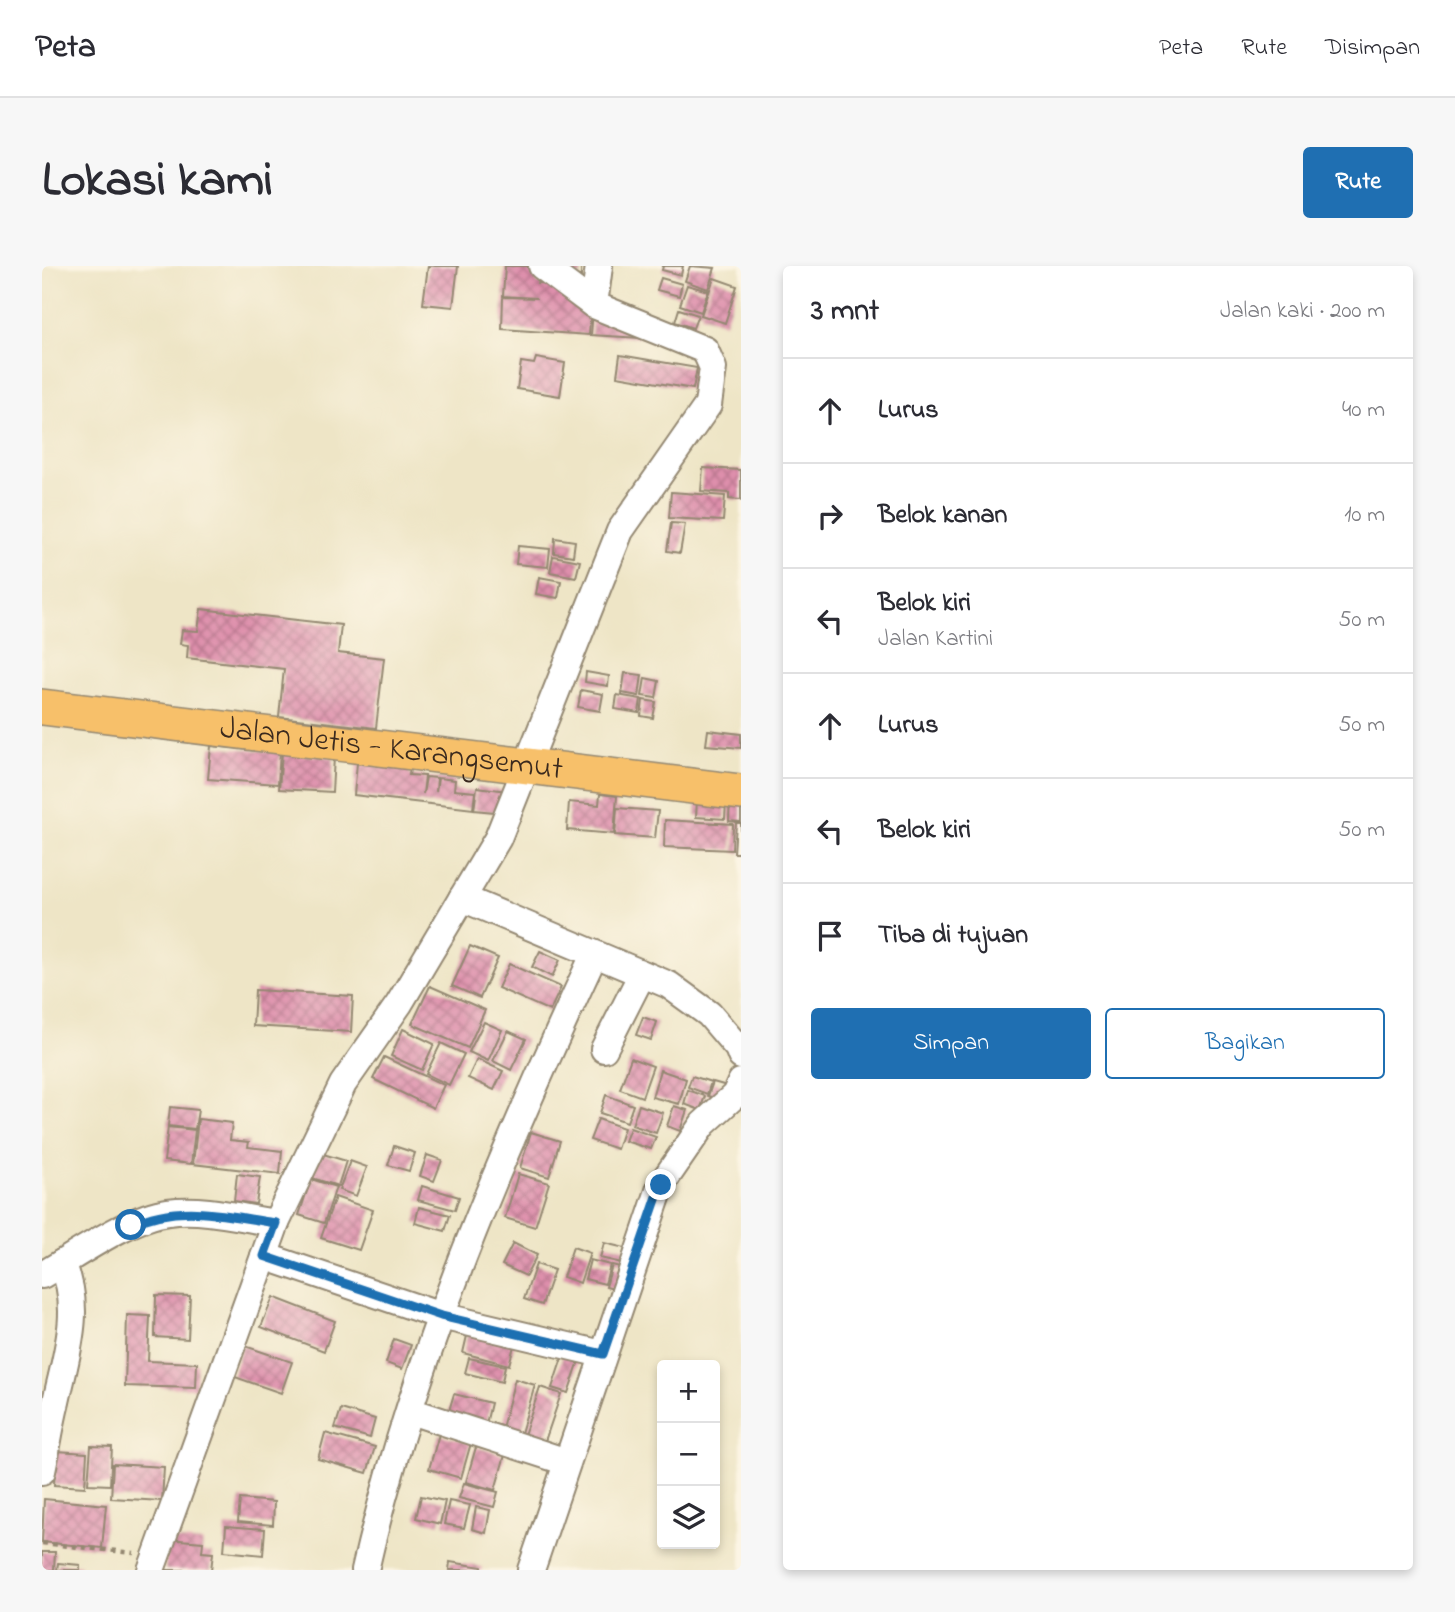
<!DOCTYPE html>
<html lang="id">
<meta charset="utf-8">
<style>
:root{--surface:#fff;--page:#f7f7f7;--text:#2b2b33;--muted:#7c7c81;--line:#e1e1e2;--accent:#1f6fb2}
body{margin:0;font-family:"Indie Flower",sans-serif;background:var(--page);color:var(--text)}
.controls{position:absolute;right:21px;bottom:21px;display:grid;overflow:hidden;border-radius:7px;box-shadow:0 4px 10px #0003}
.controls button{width:63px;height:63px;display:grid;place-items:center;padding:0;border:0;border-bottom:2px solid var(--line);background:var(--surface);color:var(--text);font:35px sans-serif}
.stop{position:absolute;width:21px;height:21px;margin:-16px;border:5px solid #1f6fb2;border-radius:50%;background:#fff}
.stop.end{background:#1f6fb2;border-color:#fff;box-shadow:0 2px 7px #0008}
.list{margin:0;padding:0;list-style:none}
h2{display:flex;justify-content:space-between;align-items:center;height:91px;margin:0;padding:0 28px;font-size:30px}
h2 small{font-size:23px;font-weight:400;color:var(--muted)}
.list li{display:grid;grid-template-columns:46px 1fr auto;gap:21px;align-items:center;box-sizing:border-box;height:105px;padding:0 28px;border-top:2px solid var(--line)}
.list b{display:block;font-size:26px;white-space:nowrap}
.list p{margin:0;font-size:23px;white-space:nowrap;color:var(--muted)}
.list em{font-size:23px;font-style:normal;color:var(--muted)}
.actions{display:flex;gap:14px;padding:21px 28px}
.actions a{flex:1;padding:16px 0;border:2px solid var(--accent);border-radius:7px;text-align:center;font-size:24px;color:var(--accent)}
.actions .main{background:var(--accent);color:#fff}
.icon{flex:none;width:38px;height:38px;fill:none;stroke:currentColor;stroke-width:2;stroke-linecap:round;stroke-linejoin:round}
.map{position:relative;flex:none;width:699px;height:1304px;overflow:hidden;border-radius:7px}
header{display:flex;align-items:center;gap:42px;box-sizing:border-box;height:98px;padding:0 35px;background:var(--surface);border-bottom:2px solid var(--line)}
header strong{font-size:33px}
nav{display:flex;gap:38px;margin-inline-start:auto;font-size:24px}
.intro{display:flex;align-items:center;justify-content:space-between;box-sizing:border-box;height:168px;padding:0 42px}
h1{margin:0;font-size:49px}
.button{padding:18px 32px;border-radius:7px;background:var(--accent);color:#fff;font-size:24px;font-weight:700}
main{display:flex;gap:42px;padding:0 42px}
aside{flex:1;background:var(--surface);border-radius:7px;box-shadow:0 4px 10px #0003}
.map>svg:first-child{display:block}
</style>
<header>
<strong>Peta</strong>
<nav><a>Peta</a><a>Rute</a><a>Disimpan</a></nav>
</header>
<div class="intro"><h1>Lokasi kami</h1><a class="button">Rute</a></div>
<main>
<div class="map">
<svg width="699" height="1304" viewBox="0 0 699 1304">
<defs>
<pattern id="building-cross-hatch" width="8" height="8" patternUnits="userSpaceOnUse" patternTransform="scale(1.75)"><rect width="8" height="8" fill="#de8fac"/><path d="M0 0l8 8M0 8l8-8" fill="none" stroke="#b5758b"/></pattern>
</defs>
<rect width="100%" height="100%" fill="#fcf5e5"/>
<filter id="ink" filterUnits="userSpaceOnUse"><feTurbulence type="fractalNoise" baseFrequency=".0143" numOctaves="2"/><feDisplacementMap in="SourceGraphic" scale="14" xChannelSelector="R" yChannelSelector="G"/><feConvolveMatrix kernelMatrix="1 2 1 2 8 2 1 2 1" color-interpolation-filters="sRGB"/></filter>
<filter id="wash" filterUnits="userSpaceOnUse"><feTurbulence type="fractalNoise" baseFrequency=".00686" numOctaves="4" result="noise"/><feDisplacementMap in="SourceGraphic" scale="28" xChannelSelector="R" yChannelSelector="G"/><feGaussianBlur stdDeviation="1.57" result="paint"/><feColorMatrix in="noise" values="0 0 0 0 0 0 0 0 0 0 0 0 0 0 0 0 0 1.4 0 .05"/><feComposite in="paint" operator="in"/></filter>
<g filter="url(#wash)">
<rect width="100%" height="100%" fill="#eee5c6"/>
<g id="blocks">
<!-- building -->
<g fill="url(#building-cross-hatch)">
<polygon points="386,0 416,0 411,41 381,38"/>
<polygon points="463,0 485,0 496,13 495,17 527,19 526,36 549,38 547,69 460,63 461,31 495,32 461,30"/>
<polygon points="514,0 539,0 539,10 514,8"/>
<polygon points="621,0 641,0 639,9 620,4"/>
<polygon points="648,0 673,2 666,23 643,15"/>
<polygon points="619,12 640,18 637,30 615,24"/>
<polygon points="672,12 695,20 683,57 659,49"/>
<polygon points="645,19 666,25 659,46 638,39"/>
<polygon points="551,43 599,72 549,69"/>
<polygon points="637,43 656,49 651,62 633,56"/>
<polygon points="578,89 655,102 651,123 575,110"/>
<polygon points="494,92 523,97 518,130 475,123 479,96 492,98"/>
<polygon points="661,202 699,204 699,234 687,233 687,227 659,225"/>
<polygon points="629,226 683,230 681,255 627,252"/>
<polygon points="629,257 643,258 638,287 625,285"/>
<polygon points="513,272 533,275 531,290 512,287"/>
<polygon points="476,280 508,283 506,301 474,298"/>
<polygon points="511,290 538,295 534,311 508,306"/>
<polygon points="497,311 519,315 516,332 494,328"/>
<polygon points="159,343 299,359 296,387 342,392 334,462 237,451 242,403 145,392 146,379 138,378 140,364 156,365"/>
<polygon points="544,406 567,410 566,420 543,416"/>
<polygon points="583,407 600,409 597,430 580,427"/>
<polygon points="603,412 617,415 614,432 600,430"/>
<polygon points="539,424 561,428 558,445 536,441"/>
<polygon points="575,429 599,433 597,447 573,443"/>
<polygon points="601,434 614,436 611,452 599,450"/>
<polygon points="666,464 699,468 699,482 664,479"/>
<polygon points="169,480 238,486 236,518 166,513"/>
<polygon points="240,487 292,491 290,526 237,523"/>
<polygon points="315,497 368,503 367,509 383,510 381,528 384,511 395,512 394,526 396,512 413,514 412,524 433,526 431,543 312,529"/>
<polygon points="435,521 466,525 463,547 432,544"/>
<polygon points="558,528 575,530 572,568 525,564 527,536 557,539"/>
<polygon points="688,531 699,532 699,556 687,555"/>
<polygon points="655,534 684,536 683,553 654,551"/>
<polygon points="575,542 616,545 613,572 573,569"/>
<polygon points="623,554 691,558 690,584 622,581"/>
<polygon points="694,557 699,557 699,587 692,587"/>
<polygon points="428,680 456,692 438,732 410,720"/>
<polygon points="498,685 518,694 510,711 490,701"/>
<polygon points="467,698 519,721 508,745 456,722"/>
<polygon points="388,720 443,744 426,782 370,758"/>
<polygon points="213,724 311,730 309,766 211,760"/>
<polygon points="601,751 615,756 609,774 594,769"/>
<polygon points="442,756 460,764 446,795 427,786"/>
<polygon points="361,763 392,778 380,804 349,790"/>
<polygon points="466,765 484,773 469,804 451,795"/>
<polygon points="399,777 422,788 407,819 384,808"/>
<polygon points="342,791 402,819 391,842 331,813"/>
<polygon points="589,792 611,800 600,831 578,823"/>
<polygon points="435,793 461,805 452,824 426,812"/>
<polygon points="618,804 644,813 637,838 610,831"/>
<polygon points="650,810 669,816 665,828 646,821"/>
<polygon points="671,816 685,820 680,835 666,830"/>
<polygon points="646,824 663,830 658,844 642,838"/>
<polygon points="564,829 591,839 585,856 558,847"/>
<polygon points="597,839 621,847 614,867 590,859"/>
<polygon points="632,840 645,844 638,865 625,860"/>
<polygon points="128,841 156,844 153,863 126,860"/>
<polygon points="156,853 190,857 188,874 207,876 206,881 240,885 238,908 151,898"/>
<polygon points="556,853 582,862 575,883 548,874"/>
<polygon points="126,861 153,864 149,898 122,895"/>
<polygon points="588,862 614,871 609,883 583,875"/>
<polygon points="489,866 518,875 507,911 478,902"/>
<polygon points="352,880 373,887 367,905 346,899"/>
<polygon points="278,887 304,895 296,920 270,912"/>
<polygon points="385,889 400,894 392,915 378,910"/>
<polygon points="308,895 325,901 314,930 297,924"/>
<polygon points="195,908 218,911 214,938 192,935"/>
<polygon points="476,908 507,917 493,961 463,952"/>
<polygon points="269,913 294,921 282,957 257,949"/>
<polygon points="380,920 417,931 413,944 376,934"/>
<polygon points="293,931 331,944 317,984 279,972"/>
<polygon points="377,941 408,949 403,965 373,957"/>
<polygon points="471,977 495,989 484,1010 460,999"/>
<polygon points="562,977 583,982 580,997 558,992"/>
<polygon points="531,981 548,987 538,1017 521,1011"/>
<polygon points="548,994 568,999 563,1018 543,1013"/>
<polygon points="494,998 512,1004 500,1039 482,1033"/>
<polygon points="570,999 582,1002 576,1024 564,1021"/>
<polygon points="114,1029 148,1030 146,1073 113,1071"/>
<polygon points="231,1031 293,1055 282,1085 219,1061"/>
<polygon points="85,1049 108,1050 106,1095 155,1097 154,1122 83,1120"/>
<polygon points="427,1061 474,1072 467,1099 421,1087"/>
<polygon points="352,1073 369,1079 360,1103 344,1097"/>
<polygon points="200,1079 250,1096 239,1127 190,1110"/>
<polygon points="522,1086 538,1092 526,1127 510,1122"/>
<polygon points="427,1092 463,1100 460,1116 423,1107"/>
<polygon points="473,1113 493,1119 479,1167 460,1162"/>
<polygon points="498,1121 519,1128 503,1175 482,1169"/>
<polygon points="412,1128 449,1137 444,1158 406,1148"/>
<polygon points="299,1143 333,1153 328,1172 293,1162"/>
<polygon points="283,1167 333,1181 325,1207 276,1193"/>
<polygon points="397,1168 429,1177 419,1212 387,1203"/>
<polygon points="49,1180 70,1181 68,1219 46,1218"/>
<polygon points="434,1181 463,1189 453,1224 424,1216"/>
<polygon points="14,1185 45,1187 43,1221 12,1219"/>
<polygon points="71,1198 122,1201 120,1235 69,1232"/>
<polygon points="422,1217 456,1226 452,1241 417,1232"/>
<polygon points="379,1230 403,1235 398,1258 374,1252"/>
<polygon points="2,1233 64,1239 60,1282 0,1276"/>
<polygon points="198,1233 232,1236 231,1259 196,1256"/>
<polygon points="407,1235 428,1239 422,1262 402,1258"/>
<polygon points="434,1241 448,1244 444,1267 430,1263"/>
<polygon points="184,1260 223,1263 221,1289 182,1285"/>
<polygon points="125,1273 161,1276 160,1286 171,1287 169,1304 123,1304"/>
<polygon points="0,1286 13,1286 12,1304 0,1304"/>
<polygon points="408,1296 440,1301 440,1304 407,1304"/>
<polygon points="16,1297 38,1299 38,1304 15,1304"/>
</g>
</g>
</g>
<g filter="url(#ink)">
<use href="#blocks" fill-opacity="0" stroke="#948872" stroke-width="2"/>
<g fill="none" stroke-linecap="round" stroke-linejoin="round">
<!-- minor casing -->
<g stroke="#948872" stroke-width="30">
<g id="minor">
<polyline points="500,0 552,39"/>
<polyline points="420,632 627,719 667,748 696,782 699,790"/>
<polyline points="562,783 600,708"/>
<polyline points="222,990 399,1050 560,1088"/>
<path d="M0 1009C35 989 87 951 126 946 161 941 200 952 234 957"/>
<polyline points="368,1145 525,1196"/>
<path d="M0 1205C5 1182 8 1159 14 1136 24 1089 41 1043 20 997"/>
<polyline points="109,1304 234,957 301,818 357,738 456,572 578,265 666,139 671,102 663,84 552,39 557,0"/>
<path d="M323 1304C372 1090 460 887 552 689"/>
<polyline points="489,1304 619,919 661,858 693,829 699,816"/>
</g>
</g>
<!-- major casing -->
<g stroke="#948872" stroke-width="38">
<g id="major">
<path id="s1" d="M0 441 699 526"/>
</g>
</g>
<!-- path -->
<polyline stroke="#948872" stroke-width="4.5" stroke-dasharray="5 5" stroke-linecap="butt" points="0,1277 92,1287"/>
<!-- minor -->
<use href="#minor" stroke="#fff" stroke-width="26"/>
<!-- major -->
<use href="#major" stroke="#f7c06b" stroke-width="35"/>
</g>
</g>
<g fill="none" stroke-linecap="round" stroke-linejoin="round" filter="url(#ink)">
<!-- route -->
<path stroke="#1f6fb2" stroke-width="9" d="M89 959C138 936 183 950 234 957L222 990 399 1050 561 1088 619 919"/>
</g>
<g text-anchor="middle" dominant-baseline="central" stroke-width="7" stroke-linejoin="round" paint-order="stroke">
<!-- street labels -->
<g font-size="32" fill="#3b2a1e" stroke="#fcf5e5">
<text stroke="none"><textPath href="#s1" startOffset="352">Jalan Jetis - Karangsemut</textPath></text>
</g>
</g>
</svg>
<div class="controls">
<button>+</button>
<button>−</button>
<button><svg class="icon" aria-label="layers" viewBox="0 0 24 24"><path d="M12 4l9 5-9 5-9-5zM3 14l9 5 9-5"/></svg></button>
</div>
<div class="stop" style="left:89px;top:959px"></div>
<div class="stop end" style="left:619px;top:919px"></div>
</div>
<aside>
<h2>3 mnt<small>Jalan kaki · 200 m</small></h2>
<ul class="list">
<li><svg class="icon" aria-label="ahead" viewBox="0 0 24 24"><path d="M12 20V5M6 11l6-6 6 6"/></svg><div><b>Lurus</b></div><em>40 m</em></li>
<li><svg class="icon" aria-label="right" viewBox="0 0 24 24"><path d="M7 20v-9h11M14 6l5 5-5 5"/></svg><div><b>Belok kanan</b></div><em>10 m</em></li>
<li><svg class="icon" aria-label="left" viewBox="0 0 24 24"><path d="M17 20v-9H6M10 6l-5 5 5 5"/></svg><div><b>Belok kiri</b><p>Jalan Kartini</p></div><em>50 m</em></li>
<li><svg class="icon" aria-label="ahead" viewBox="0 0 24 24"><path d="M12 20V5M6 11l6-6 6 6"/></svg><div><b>Lurus</b></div><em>50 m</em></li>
<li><svg class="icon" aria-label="left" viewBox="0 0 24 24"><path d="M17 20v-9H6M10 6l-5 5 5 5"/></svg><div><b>Belok kiri</b></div><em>50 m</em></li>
<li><svg class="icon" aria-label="arrive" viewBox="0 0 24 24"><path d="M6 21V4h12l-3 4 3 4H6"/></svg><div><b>Tiba di tujuan</b></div></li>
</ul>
<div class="actions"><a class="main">Simpan</a><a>Bagikan</a></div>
</aside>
</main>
